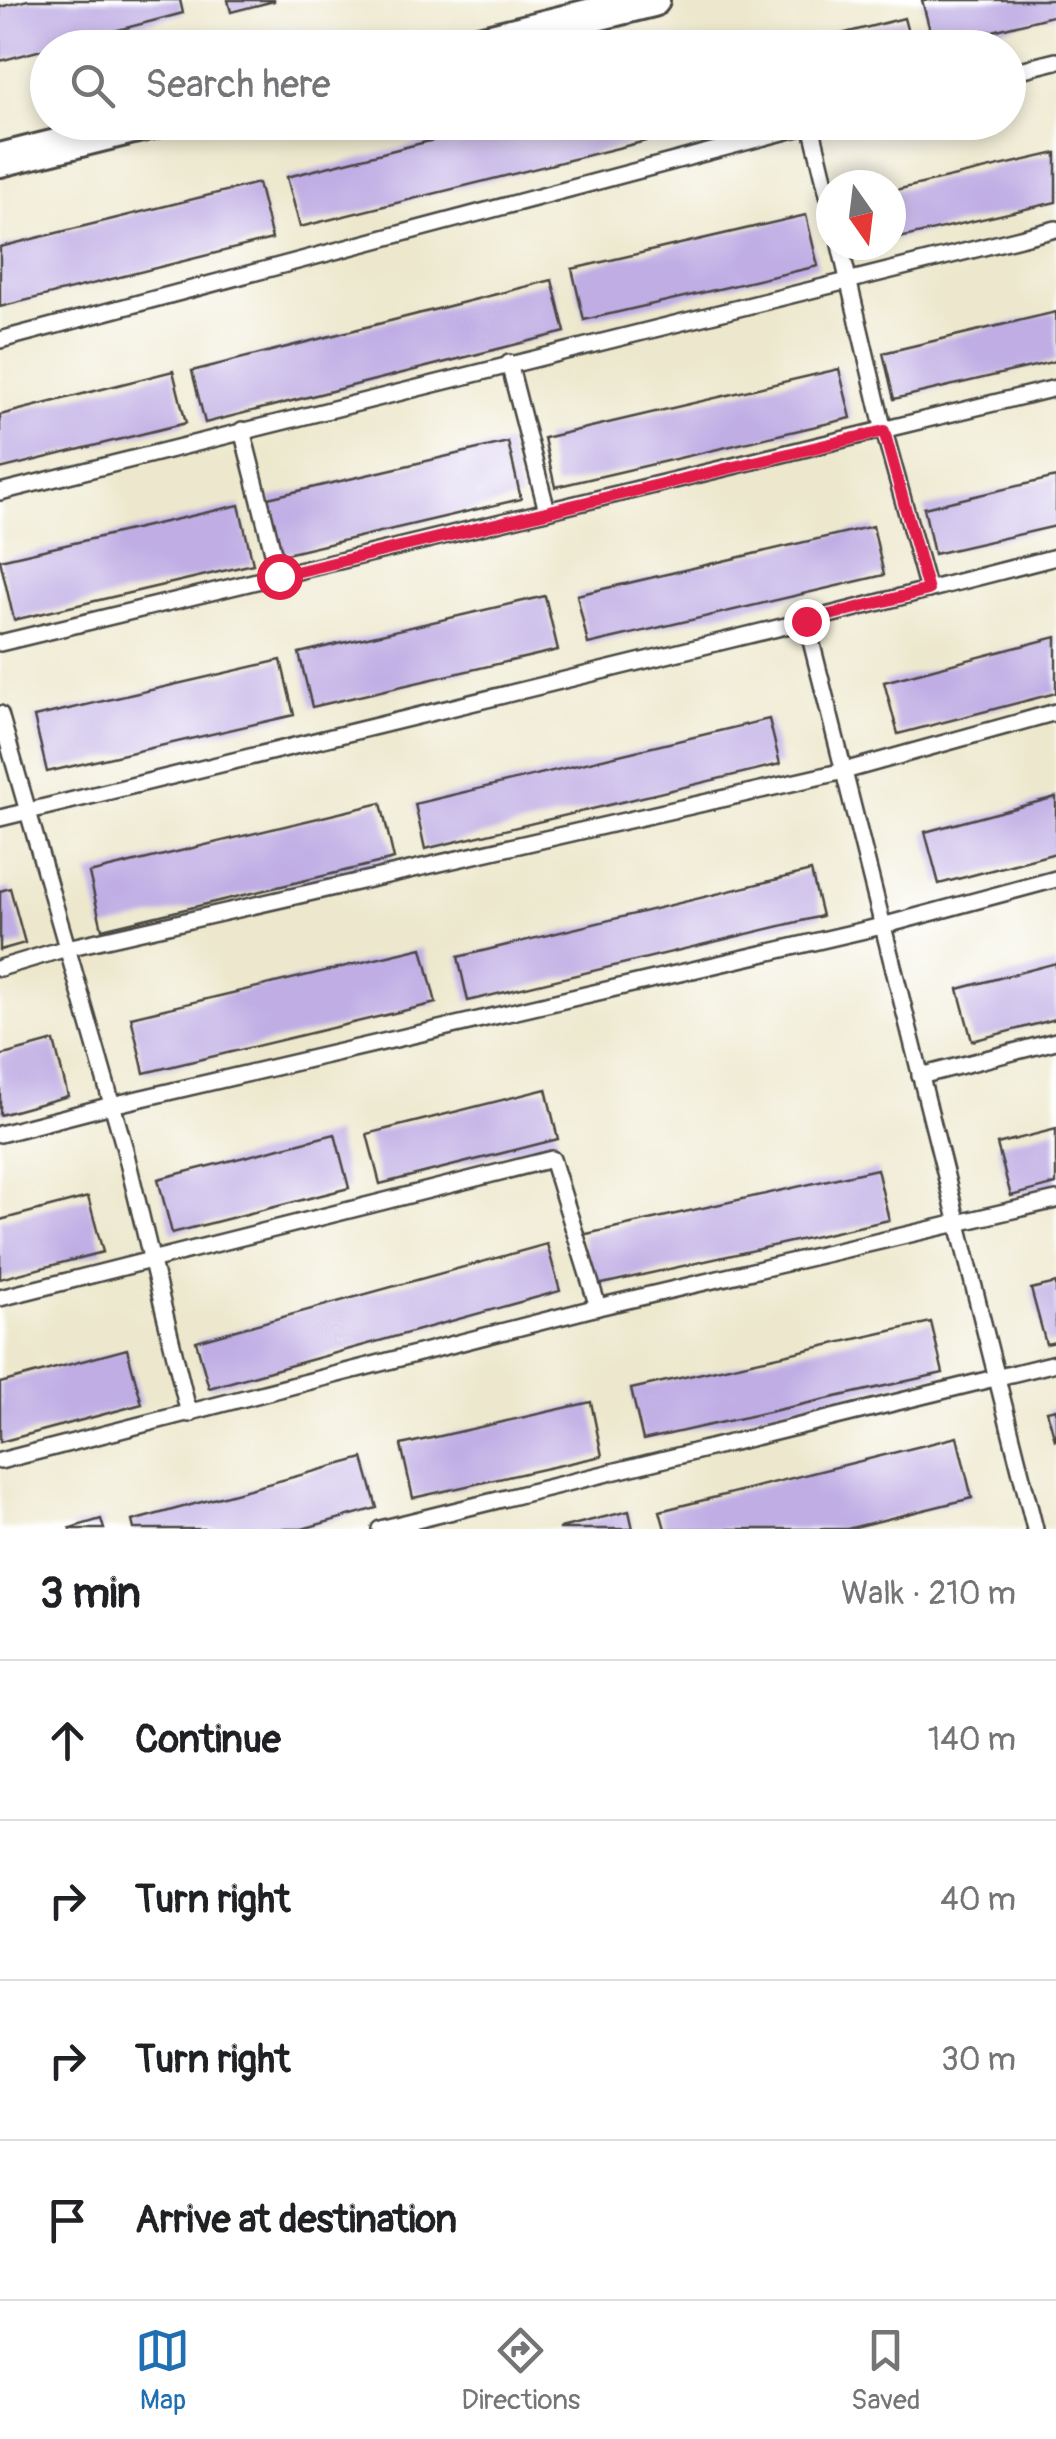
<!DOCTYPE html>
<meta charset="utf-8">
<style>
:root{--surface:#fff;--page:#f2f2f2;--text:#202124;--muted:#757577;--line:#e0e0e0;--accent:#1f6fb2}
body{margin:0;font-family:Pangolin,sans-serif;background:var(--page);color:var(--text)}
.compass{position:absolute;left:816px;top:170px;width:90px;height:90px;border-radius:50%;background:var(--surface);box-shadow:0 5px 15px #0003;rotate:166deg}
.stop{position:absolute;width:30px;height:30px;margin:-22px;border:8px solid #e11d48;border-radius:50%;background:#fff}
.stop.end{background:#e11d48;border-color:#fff;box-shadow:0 2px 10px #0008}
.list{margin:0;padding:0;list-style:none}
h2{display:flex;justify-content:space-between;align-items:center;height:130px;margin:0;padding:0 40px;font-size:42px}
h2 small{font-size:32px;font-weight:400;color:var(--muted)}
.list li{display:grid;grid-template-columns:65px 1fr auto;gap:30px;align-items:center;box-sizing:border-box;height:160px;padding:0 40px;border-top:2px solid var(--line)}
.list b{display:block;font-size:38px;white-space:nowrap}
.list em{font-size:32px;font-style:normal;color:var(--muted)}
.icon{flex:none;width:55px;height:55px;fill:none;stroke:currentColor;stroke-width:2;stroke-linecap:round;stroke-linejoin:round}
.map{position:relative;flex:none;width:1056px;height:1529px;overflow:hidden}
.search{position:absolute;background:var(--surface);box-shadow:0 5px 15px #0003;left:30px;right:30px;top:30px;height:110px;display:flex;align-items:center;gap:25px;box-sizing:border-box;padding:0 35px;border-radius:55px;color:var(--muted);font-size:38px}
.sheet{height:770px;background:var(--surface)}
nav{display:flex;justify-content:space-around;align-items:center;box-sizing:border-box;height:140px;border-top:2px solid var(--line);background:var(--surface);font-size:28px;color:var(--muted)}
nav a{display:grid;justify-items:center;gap:5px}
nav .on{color:var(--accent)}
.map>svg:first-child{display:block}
</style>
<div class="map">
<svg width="1056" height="1529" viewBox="0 0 1056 1529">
<rect width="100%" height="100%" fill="#fff"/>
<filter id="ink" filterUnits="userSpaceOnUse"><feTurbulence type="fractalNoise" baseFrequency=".01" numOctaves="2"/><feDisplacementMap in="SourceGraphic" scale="20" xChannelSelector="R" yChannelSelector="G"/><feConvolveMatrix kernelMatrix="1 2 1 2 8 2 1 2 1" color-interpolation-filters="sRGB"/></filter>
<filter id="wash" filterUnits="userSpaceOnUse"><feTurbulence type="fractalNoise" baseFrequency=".0048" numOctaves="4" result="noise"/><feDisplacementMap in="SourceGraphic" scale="40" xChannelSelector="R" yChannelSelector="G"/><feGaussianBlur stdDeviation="2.25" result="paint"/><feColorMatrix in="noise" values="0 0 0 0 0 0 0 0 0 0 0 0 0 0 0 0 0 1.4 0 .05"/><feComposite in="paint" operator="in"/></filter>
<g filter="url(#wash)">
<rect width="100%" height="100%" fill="#ede8cd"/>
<g id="blocks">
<!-- building -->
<g fill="#bfade4">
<polygon points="28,0 180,0 183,13 0,61 0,7"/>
<polygon points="228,0 274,0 274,1 231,12"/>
<polygon points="922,0 1056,0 1056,15 934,46"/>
<polygon points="904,18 912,48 794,48 794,46"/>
<polygon points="505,122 642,122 646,141 300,227 287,177"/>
<polygon points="1056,153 1056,202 891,240 891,191"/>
<polygon points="258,183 272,239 0,307 0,247"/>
<polygon points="806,215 818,266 584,320 572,269"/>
<polygon points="552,280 565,332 205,423 192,371"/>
<polygon points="1056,312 1056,361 894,399 883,353"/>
<polygon points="839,369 851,418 555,487 544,438"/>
<polygon points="173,371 186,423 0,469 0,415"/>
<polygon points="508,442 521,499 282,555 268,498"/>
<polygon points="1056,477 1056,526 934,554 924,508"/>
<polygon points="239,505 253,564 14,620 0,560"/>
<polygon points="873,526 884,575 588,644 577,595"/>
<polygon points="545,596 558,650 312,707 299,653"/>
<polygon points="1056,637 1056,693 898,734 884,682"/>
<polygon points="281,660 294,715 47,772 34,717"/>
<polygon points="769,719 780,764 425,849 415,804"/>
<polygon points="1056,797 1056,853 939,884 925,832"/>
<polygon points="381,803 394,859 102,929 89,873"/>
<polygon points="811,871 822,916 468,1001 458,957"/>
<polygon points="10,888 25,943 0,950 0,891"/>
<polygon points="422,948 436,1003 144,1073 131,1017"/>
<polygon points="1056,963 1056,1019 972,1041 958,989"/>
<polygon points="54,1041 68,1096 0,1115 0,1056"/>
<polygon points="546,1089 558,1139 380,1184 367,1134"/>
<polygon points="1056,1129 1056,1184 1011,1196 997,1144"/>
<polygon points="335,1134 349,1188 172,1233 158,1179"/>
<polygon points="877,1169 889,1220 593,1286 582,1235"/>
<polygon points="88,1197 103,1252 0,1279 0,1220"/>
<polygon points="547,1244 560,1291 209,1388 196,1341"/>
<polygon points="1056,1283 1056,1342 1046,1344 1031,1289"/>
<polygon points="931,1322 943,1373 643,1440 631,1389"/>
<polygon points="127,1349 142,1404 0,1442 0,1383"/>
<polygon points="591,1402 602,1456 413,1498 401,1445"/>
<polygon points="1056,1409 1056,1440 1055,1440 1047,1411"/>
<polygon points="957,1437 972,1498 847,1529 665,1529 660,1511"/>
<polygon points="363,1458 377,1508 302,1529 134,1529 132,1521"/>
<polygon points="629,1511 633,1529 560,1529 560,1528"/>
<polygon points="101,1519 104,1529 71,1529 70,1528"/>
</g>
</g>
</g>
<g filter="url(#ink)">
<use href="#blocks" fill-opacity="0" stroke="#484743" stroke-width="2.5"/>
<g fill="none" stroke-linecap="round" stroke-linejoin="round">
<!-- lane casing -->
<g stroke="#484743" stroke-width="20">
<g id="lane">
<polyline points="1008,73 1056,61"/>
<polyline points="811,125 831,207"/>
<polyline points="840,245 884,431 928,590"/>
<polyline points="0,340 821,122"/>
<polyline points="509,363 547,511"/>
<polyline points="242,430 279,576"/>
<polyline points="0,492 1056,229"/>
<polyline points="806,621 1035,1529"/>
<polyline points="0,643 1056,388"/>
<polyline points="0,714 124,1146 189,1414"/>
<polyline points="0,818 806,621 1056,557"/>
<polyline points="0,968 67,948 844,771 1056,712"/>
<polyline points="920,1076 1056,1041"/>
<polyline points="0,1134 112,1105 882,926 1056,879"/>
<polyline points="0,1298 552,1159 598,1307"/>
<polyline points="0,1461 598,1307 1056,1200"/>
<polyline points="380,1529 1056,1363"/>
</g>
</g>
<!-- street casing -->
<g stroke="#484743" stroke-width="38">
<g id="street">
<polyline points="459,48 653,0"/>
<polyline points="0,160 153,122"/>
</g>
</g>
<!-- lane -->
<use href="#lane" stroke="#fff" stroke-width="15"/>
<!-- street -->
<use href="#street" stroke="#fff" stroke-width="32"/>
</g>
</g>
<g fill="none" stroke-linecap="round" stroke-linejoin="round" filter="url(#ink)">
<!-- route -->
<polyline stroke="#e11d48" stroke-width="12" points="279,576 884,431 928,590 806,621"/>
</g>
</svg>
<svg class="compass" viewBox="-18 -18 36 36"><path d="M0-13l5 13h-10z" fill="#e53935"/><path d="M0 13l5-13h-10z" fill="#757577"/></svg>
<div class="stop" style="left:279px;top:576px"></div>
<div class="stop end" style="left:806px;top:621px"></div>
<div class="search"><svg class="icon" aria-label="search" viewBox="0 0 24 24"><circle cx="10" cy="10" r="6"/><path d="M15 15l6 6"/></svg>Search here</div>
</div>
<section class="sheet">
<h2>3 min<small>Walk · 210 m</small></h2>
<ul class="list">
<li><svg class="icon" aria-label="ahead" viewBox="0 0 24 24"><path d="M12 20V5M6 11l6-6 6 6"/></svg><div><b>Continue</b></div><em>140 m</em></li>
<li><svg class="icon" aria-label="right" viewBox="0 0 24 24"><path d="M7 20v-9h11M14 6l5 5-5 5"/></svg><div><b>Turn right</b></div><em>40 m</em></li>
<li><svg class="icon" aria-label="right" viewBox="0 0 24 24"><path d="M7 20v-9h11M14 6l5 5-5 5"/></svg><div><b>Turn right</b></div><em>30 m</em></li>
<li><svg class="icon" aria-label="arrive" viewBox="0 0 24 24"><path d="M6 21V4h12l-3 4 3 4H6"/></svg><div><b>Arrive at destination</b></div></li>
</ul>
</section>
<nav>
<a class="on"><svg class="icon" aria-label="map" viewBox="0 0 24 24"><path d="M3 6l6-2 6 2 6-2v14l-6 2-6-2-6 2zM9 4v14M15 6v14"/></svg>Map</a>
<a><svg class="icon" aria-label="directions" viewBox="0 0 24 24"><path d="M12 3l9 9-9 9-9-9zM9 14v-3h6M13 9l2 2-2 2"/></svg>Directions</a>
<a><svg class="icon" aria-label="saved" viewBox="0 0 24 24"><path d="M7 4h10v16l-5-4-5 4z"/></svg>Saved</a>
</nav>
